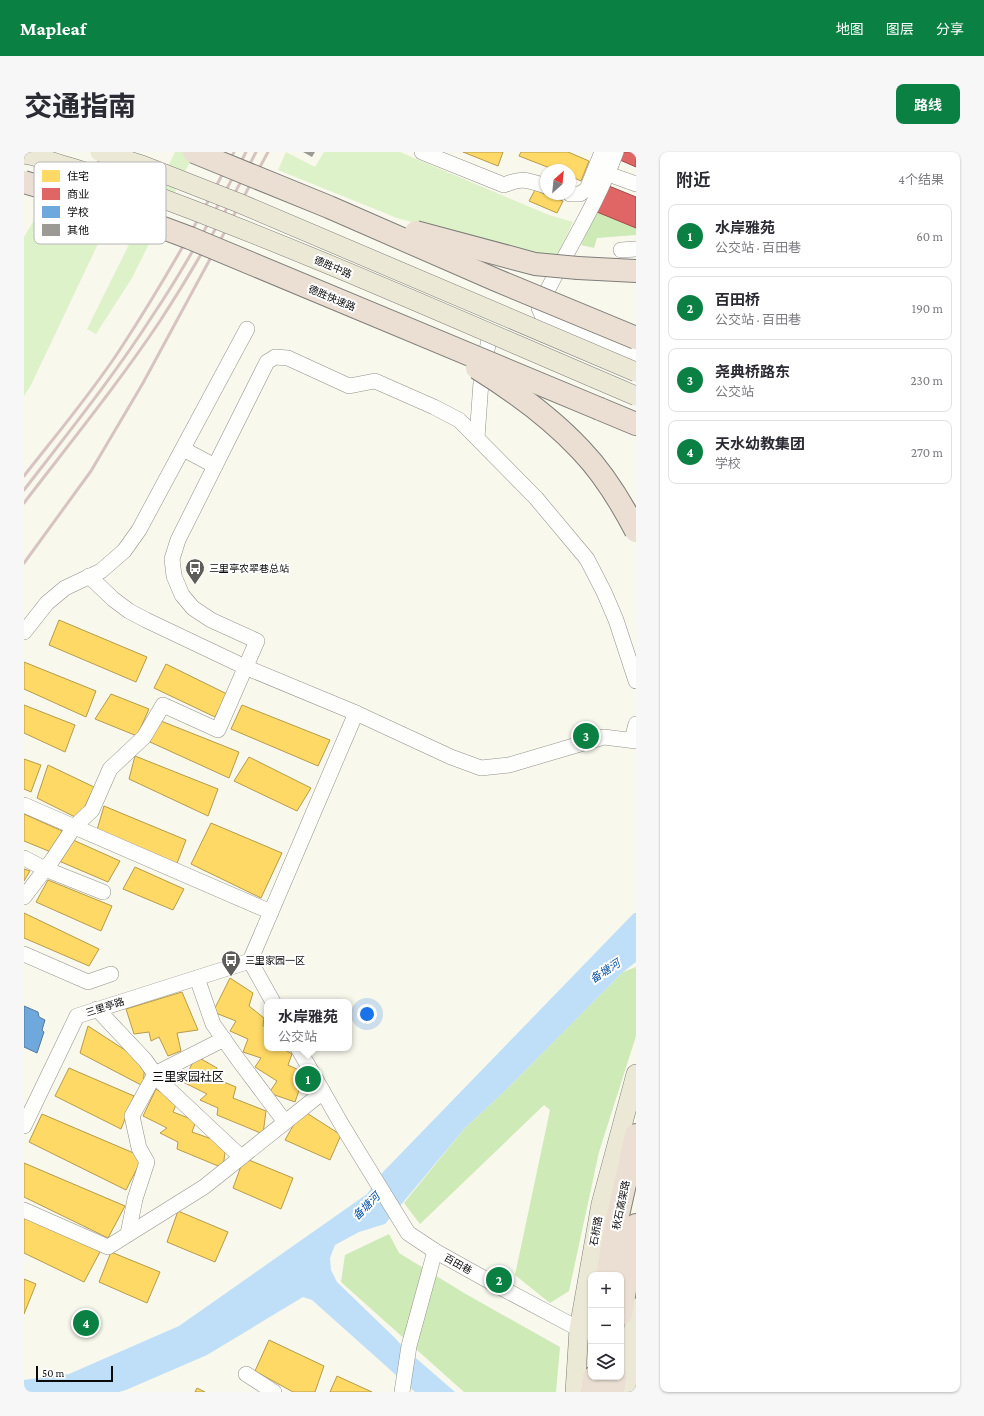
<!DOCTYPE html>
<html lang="zh">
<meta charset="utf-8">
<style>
:root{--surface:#fff;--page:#f7f7f7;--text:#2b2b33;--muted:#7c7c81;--line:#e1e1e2;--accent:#0b8043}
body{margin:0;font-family:"Crimson Pro","Noto Sans SC",serif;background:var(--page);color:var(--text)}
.controls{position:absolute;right:12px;bottom:12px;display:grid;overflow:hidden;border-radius:8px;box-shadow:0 1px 3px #0004}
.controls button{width:36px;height:36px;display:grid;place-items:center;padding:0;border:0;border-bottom:1px solid var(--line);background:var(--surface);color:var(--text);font:20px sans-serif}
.compass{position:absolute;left:516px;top:12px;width:36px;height:36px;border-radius:50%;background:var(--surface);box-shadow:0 1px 3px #0004;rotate:27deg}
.scale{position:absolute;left:12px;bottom:10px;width:77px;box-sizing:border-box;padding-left:4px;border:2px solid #0a0a0a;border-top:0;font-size:11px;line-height:14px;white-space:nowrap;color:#0a0a0a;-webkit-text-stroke:3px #fff;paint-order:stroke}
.you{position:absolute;left:343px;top:862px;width:14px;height:14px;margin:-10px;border:3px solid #fff;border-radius:50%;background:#1a73e8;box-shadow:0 0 0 6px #1a73e833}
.badge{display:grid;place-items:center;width:26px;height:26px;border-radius:50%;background:var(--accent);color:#fff;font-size:13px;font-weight:700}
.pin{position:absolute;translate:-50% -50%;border:2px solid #fff;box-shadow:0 1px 4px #0006}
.popup{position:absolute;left:240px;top:847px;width:88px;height:52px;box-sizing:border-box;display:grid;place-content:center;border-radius:8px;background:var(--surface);filter:drop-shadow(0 1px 3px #0005);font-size:13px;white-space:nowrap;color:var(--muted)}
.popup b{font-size:15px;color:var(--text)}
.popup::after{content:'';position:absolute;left:50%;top:100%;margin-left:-8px;border:8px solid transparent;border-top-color:var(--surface)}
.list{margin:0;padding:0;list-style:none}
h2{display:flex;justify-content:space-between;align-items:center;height:52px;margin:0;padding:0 16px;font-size:17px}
h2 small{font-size:13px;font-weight:400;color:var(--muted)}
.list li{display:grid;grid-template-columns:26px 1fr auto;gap:12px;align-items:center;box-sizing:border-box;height:64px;margin:0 8px 8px;padding:0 8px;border:1px solid var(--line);border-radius:8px}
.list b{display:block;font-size:15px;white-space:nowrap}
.list p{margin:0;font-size:13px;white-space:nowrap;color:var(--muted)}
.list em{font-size:13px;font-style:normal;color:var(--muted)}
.icon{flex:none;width:22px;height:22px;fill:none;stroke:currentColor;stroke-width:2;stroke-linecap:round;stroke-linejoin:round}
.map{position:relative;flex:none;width:612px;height:1240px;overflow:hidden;border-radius:8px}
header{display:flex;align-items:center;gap:24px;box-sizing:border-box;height:56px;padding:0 20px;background:var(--accent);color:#fff}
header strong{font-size:19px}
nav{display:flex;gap:22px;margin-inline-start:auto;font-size:14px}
.intro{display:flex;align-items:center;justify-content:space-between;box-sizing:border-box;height:96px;padding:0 24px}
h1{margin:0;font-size:28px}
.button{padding:10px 18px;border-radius:8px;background:var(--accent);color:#fff;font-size:14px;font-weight:700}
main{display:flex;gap:24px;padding:0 24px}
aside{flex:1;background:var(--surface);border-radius:8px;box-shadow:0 1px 3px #0004}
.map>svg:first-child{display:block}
</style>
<header>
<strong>Mapleaf</strong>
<nav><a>地图</a><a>图层</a><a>分享</a></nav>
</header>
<div class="intro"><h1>交通指南</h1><a class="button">路线</a></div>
<main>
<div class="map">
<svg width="612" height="1240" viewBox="0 0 612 1240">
<rect width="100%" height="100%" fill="#f9f8ed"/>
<!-- green -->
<g fill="#def2ca">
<polygon points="151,0 171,0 108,126 72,182 63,177"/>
<polygon points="262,0 291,15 300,0 376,0 525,63 549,70 532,106 507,103 373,66 254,18"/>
<polygon points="17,56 81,77 7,233 0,244 0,85"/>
</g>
<!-- forest -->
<g fill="#cdeab7">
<polygon points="573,60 612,76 612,83 573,86 570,96 557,93"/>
<polygon points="612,815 612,884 575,1000 545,1139 526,1151 491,1123 526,958 520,953 396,1072 380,1051 441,976 480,940 599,820"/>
<polygon points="365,1082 375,1101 440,1141 536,1195 532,1240 440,1240 317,1130 321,1103"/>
</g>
<!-- water -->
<polygon fill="#bfdff8" points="610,761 612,761 612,810 599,820 480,940 441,976 361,1072 335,1080 311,1093 306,1106 307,1118 313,1130 371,1186 378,1194 431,1240 391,1240 288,1148 279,1145 183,1203 102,1238 95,1240 0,1240 0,1228 45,1222 155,1174 343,1042 359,1020"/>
<!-- homes -->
<g fill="#ffd966" stroke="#b69b4a">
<polygon points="439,0 479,0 474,14"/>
<polygon points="497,0 544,0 565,9 557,29 546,24 546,18 531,18 495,4"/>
<polygon points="511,38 539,49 533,61 505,49"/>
<polygon points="35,468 123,505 112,530 25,493"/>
<polygon points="0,510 72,539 62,565 0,537"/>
<polygon points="142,512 203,542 191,565 130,536"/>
<polygon points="87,542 125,557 113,584 71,567"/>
<polygon points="0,553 51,573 41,600 0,581"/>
<polygon points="218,553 306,588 294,614 207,577"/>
<polygon points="132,567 215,600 205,626 126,590"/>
<polygon points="111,604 194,637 184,664 105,627"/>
<polygon points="225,605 287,636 273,659 210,629"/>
<polygon points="0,607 17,613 7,640 0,637"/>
<polygon points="24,613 70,635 55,667 13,646"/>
<polygon points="80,654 162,688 152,714 73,678"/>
<polygon points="0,662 38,679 27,700 0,689"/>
<polygon points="187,671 258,701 237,746 167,712"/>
<polygon points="47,687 96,709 84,730 35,709"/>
<polygon points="111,715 160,737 149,758 99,737"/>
<polygon points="0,717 6,719 0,729"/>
<polygon points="24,728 88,754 77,779 12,750"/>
<polygon points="0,761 75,797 65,814 0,786"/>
<polygon points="206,826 229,841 225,854 240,866 239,874 243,876 243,896 258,896 268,902 264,913 281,921 271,950 245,941 253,929 231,915 237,906 219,900 224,887 206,879 212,869 189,860"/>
<polygon points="158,840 174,878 153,881 157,899 144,904 135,885 127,889 125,880 110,882 102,857"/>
<polygon points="64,874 121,911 119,934 56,901"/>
<polygon points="172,904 193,916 190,926 212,935 209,946 242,959 239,982 193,963 194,956 176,948 183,942 159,930"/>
<polygon points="45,916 110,944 97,977 31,944"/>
<polygon points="132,937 153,950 149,960 172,969 168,980 202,992 199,1016 153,997 154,990 136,981 143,976 119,964"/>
<polygon points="278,958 317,983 306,1008 261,988"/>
<polygon points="18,962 119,1005 102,1038 5,990"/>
<polygon points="220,1006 269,1026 257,1057 209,1036"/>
<polygon points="0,1011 101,1054 84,1086 0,1045"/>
<polygon points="154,1059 204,1080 191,1110 143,1090"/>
<polygon points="0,1065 77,1098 60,1130 0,1101"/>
<polygon points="87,1100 136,1120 123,1151 75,1130"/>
<polygon points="0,1127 12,1132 0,1162"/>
<polygon points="245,1188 300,1214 291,1240 269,1240 231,1219"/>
<polygon points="313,1224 348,1240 306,1240"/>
<polygon points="173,1236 181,1240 171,1240"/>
</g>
<!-- shops -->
<g fill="#e06666" stroke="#a04a4a">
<polygon points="599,0 612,0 612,15 596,8"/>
<polygon points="585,34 612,45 612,76 573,60"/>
</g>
<!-- schools -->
<polygon fill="#6fa8dc" stroke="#51799d" points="0,854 14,860 15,865 21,868 18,878 20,880 13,901 0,895"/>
<!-- building -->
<polygon fill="#9c9a94" points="279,0 291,0 288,5"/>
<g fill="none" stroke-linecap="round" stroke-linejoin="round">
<!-- minor casing -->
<g stroke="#92918c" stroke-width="16">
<g id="minor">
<path d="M398 0 480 33C498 25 503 28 522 34"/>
<path d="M592 0C572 55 539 103 515 156L519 165 612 204"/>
<polyline points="584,22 612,32"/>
<polyline points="546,42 556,42 563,37 578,0"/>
<polyline points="597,98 612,97"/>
<polyline points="453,286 457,230 466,182"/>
<polyline points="159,297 191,314"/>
<polyline points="65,424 89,447 105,459 122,468 221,515 332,561 427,605 457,616 485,613 580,585 612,589"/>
<polyline points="0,480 23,451 41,436 77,419 100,399 115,378 223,177"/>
<polyline points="608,588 612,572"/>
<polyline points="0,653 247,760"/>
<polyline points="0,706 21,717 79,740"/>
<polyline points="0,745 29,707 50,675 68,658 86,617 120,585 139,553 194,578 233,489 187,468 169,456 158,443 150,424 148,407 154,388 243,210 251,205 264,206 325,234 351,229 410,255 435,268 512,346 563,407 580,440 592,468 612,529"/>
<polyline points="0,802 64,830 87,822"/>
<polyline points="226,809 332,561"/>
<polyline points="226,809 249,850"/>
<polyline points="173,826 189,872 213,906 261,970"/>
<polyline points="73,857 121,908 136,929 217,1005"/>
<polyline points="274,896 319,975 384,1081 411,1099 472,1133 555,1177 567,1177"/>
<polyline points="0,974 53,864 226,809"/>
<polyline points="0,1058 84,1095 180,1035 299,940"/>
<polyline points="104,1082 111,1047 123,1010 115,996 108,964 131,922 200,887"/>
<polyline points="222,1222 250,1240"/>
<polyline points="378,1240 385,1194 411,1099"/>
</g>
</g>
<!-- major casing -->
<g stroke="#7f7e7a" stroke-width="20">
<g id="major">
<polyline points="551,1240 555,1177 577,1052 612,922"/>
<polyline points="602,1240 612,1156"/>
</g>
</g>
<!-- highway casing -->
<g stroke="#7f7e7a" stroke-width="24">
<g id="highway">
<polyline points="554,116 612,119"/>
<polyline points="576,257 612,272"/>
<polyline points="583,1123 592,1072 612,983"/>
<polyline points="597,1162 612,1073"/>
<polyline points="568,1240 570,1225"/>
<polyline points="589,1240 591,1225"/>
</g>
</g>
<!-- minor -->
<use href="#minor" stroke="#fefefc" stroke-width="15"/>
<!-- major -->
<use href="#major" stroke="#ebe9d6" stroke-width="19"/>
<!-- highway -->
<use href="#highway" stroke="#eadfd2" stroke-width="22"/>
<!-- rail -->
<g stroke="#d7c3c1" stroke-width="3">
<path d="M0 324C32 283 66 243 95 199 137 135 175 68 210 0"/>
<path d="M0 338C44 281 90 224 129 163 164 111 193 56 222 0"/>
<path d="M0 351C46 291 94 232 136 169 172 114 203 58 232 0"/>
<polyline points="0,411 67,319 119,231 244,0"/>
</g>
<!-- major-bridge casing -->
<g stroke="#7f7e7a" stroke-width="20" stroke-linecap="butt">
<g id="major-bridge">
<polyline points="76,0 118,13 215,51 612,220"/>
<path d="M0 2 10 4C43 15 77 24 110 36 280 98 445 173 612 244"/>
</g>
</g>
<!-- highway-bridge casing -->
<g stroke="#7f7e7a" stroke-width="24" stroke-linecap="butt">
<g id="highway-bridge">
<polyline points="170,0 305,55 472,128 612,186"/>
<path d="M0 30C56 46 111 65 166 86L576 257"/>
<polyline points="392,80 511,112 554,116"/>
<path d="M453 216C490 239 527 266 557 298 580 322 597 350 612 379"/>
</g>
</g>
<!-- major-bridge -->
<use href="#major-bridge" stroke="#ebe9d6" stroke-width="19"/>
<!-- highway-bridge -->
<use href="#highway-bridge" stroke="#eadfd2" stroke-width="22"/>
</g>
<!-- icons -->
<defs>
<g id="bus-pin" transform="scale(1)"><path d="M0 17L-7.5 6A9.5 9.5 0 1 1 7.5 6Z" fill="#5e5d59" stroke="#fff"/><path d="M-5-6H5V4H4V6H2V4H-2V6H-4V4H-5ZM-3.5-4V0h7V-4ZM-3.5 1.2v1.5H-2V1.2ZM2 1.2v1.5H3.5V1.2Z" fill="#fff"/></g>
</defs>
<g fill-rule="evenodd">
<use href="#bus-pin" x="171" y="416"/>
<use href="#bus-pin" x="207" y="808"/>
</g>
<g text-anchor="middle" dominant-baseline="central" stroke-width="4" stroke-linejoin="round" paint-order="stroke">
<!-- street labels -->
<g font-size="10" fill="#0a0a0a" stroke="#fff">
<text transform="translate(309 115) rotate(23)">德胜中路</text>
<text transform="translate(308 146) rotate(23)">德胜快速路</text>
<text transform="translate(81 855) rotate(-18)">三里亭路</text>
<text transform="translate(597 1053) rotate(-78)">秋石高架路</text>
<text transform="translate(572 1079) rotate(-80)">石桥路</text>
<text transform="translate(434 1112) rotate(29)">百田巷</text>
</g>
<!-- poi labels -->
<g font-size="10" fill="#0a0a0a" stroke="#fff" text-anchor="start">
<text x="185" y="416">三里亭农翠巷总站</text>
<text x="221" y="808">三里家园一区</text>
</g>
<!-- water labels -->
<g font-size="11" font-style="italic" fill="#0953a6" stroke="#fff">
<text transform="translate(581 819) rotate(-33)">备塘河</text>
<text transform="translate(342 1054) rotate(-45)">备塘河</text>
</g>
<!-- quarter labels -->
<g font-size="12" fill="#0a0a0a" stroke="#fff">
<text x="164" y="925">三里家园社区</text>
</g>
</g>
<!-- legend -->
<rect x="10" y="10" width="132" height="82" rx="6" fill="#fff" stroke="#b6b6b6" stroke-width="1"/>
<rect x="18" y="18" width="18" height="12" fill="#ffd966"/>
<rect x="18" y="36" width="18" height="12" fill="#e06666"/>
<rect x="18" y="54" width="18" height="12" fill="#6fa8dc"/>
<rect x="18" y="72" width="18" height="12" fill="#9c9a94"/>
<g font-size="11" fill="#0a0a0a">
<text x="43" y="28">住宅</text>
<text x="43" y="46">商业</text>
<text x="43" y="64">学校</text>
<text x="43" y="82">其他</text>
</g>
</svg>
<div class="controls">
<button>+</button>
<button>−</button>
<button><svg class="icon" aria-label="layers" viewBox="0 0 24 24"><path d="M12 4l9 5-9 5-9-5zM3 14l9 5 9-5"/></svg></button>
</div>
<svg class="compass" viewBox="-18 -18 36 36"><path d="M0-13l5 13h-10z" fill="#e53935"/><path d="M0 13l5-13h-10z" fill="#7c7c81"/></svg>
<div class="scale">50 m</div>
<div class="you"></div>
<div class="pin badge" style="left:284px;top:927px">1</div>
<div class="popup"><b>水岸雅苑</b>公交站</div>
<div class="pin badge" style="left:475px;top:1128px">2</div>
<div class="pin badge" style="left:562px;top:584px">3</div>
<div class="pin badge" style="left:62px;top:1171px">4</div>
</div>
<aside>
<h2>附近<small>4个结果</small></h2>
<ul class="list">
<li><span class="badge">1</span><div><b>水岸雅苑</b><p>公交站 · 百田巷</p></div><em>60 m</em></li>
<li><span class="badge">2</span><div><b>百田桥</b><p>公交站 · 百田巷</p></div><em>190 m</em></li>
<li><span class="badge">3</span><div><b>尧典桥路东</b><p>公交站</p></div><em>230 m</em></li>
<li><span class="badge">4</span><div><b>天水幼教集团</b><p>学校</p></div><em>270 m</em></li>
</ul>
</aside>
</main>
